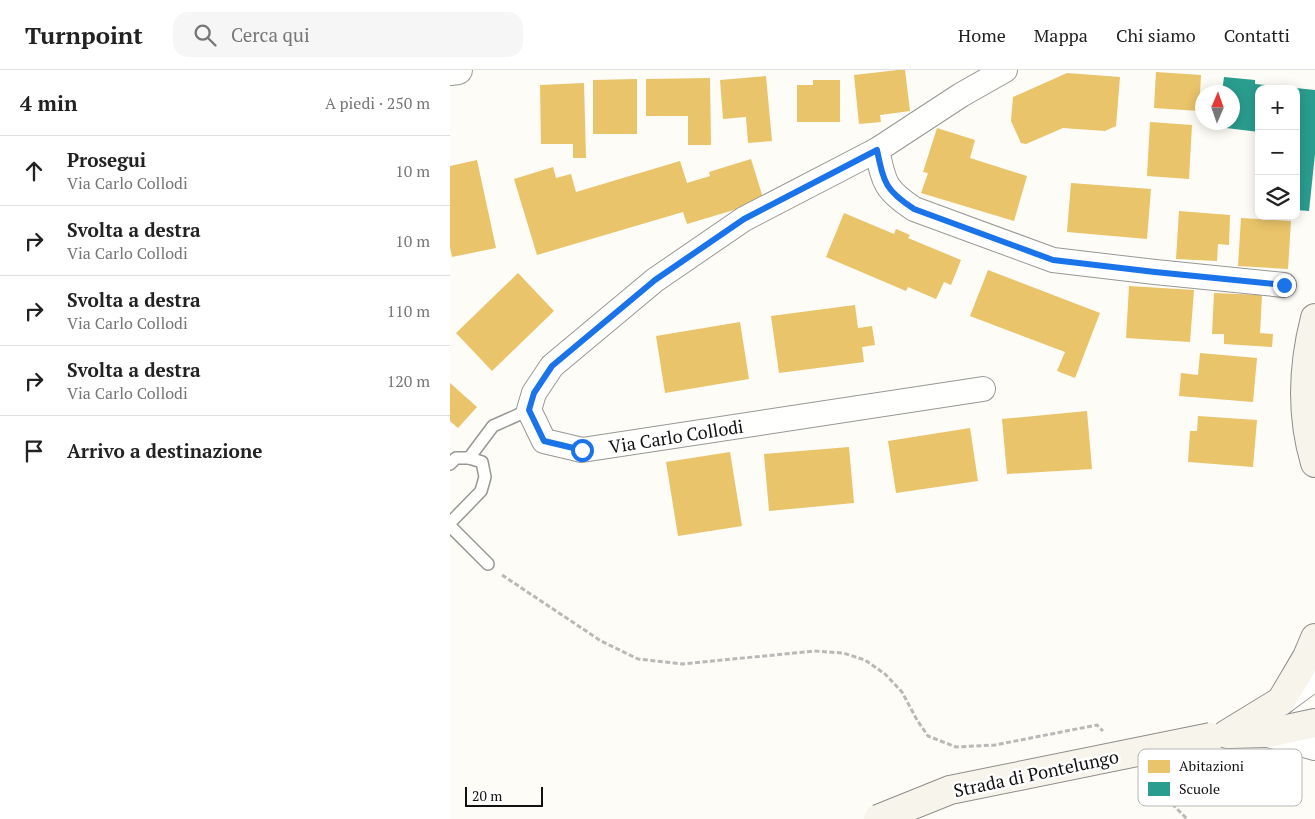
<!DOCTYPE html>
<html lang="it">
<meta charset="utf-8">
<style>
:root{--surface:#fff;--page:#f6f6f6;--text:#222;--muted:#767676;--line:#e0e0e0}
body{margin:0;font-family:"PT Serif",serif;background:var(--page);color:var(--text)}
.controls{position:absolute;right:15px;top:15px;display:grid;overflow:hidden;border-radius:10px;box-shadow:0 2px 12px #0003}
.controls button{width:45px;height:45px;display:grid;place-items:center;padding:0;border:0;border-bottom:1px solid var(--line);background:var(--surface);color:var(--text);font:25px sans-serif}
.compass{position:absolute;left:745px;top:15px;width:45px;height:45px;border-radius:50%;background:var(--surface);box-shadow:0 2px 12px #0003;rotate:2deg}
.scale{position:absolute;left:15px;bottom:12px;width:78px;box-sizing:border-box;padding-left:5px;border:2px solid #111;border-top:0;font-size:14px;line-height:18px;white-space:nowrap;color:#111;-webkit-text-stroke:4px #fff;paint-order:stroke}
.stop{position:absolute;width:15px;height:15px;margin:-11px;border:4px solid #1a73e8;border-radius:50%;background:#fff}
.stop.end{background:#1a73e8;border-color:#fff;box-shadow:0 1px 5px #0008}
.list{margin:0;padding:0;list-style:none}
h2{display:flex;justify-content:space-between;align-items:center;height:65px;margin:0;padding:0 20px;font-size:21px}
h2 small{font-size:16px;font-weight:400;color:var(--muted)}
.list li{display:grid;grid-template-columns:32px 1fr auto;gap:15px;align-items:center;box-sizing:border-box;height:70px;padding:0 20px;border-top:1px solid var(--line)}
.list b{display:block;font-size:19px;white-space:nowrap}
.list p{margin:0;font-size:16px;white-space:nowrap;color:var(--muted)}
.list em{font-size:16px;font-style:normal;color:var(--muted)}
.icon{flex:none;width:28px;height:28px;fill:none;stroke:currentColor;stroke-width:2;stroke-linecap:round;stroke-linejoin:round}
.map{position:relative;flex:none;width:865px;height:749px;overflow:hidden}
header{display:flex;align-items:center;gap:30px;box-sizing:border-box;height:70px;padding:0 25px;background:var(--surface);border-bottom:1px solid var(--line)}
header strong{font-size:24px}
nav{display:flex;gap:28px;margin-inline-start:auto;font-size:18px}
.search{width:350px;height:45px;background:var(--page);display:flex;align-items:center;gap:12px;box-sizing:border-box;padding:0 18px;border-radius:15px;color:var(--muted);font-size:19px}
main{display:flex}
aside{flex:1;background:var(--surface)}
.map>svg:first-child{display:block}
</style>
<header>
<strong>Turnpoint</strong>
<div class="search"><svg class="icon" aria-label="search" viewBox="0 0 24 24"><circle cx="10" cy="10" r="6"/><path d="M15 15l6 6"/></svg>Cerca qui</div>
<nav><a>Home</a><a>Mappa</a><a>Chi siamo</a><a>Contatti</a></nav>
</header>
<main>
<aside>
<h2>4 min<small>A piedi · 250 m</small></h2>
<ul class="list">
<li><svg class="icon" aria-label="ahead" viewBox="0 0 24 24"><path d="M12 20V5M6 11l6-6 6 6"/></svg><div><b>Prosegui</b><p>Via Carlo Collodi</p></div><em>10 m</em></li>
<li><svg class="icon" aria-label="right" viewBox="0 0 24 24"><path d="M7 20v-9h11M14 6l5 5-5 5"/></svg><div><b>Svolta a destra</b><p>Via Carlo Collodi</p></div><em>10 m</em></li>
<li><svg class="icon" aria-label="right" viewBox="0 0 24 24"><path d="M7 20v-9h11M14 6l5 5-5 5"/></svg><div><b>Svolta a destra</b><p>Via Carlo Collodi</p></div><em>110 m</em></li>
<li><svg class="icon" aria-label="right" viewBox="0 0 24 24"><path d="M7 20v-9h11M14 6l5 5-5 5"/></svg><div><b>Svolta a destra</b><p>Via Carlo Collodi</p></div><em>120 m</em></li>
<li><svg class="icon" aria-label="arrive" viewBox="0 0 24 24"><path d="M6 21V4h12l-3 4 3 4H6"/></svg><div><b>Arrivo a destinazione</b></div></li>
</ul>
</aside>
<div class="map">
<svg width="865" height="749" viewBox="0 0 865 749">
<rect width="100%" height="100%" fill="#fdfcf7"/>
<!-- homes -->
<g fill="#e9c46a">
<polygon points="448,0 455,0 460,41 430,45 431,52 409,54 404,5"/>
<polygon points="706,2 751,5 749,41 704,38"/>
<polygon points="617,3 670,7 666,56 655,61 613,58 576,74 571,73 561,51 563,27"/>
<polygon points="316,6 322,71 298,73 296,47 273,49 270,10"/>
<polygon points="260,8 261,75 238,75 238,46 196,46 196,9"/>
<polygon points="187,9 187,64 143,64 143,10"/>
<polygon points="363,10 390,10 390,52 347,52 347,15 363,15"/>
<polygon points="134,13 136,88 123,88 123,74 91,74 90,15"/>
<polygon points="700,52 742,55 739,109 697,106"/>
<polygon points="487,58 525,70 520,88 577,106 564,151 471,123 478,103 473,102"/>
<polygon points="301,89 314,131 237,154 233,142 87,185 64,109 103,97 106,108 121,104 126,122 230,91 237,113 260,106 259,102"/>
<polygon points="27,90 46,178 2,187 0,177 0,96"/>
<polygon points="621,113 701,119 697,169 617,162"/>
<polygon points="729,141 780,145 779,175 768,174 767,191 726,189"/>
<polygon points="394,143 444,164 446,159 460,165 458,168 511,190 501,215 494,212 486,229 458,217 456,221 376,187"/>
<polygon points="791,148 841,151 838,199 788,196"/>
<polygon points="538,200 650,243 625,308 607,301 615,282 520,246"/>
<polygon points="68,203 104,241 42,301 6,263"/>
<polygon points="679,216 744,220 740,272 676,268"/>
<polygon points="764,223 812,225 810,263 823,264 822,277 774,274 774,264 762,264"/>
<polygon points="405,235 408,258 422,256 425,275 412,277 414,292 329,303 321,246"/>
<polygon points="290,252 299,309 215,323 206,266"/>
<polygon points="750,283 807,288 803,332 729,326 731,303 748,305"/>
<polygon points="0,313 27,337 8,358 0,351"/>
<polygon points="637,341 642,399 557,404 552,349"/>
<polygon points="748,346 807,350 803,397 738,392 740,361 747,361"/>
<polygon points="520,358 528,411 446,423 438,371"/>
<polygon points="399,377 404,433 319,441 314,384"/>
<polygon points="280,382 292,456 228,466 216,392"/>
</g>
<!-- schools -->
<g fill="#2a9d8f">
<polygon points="774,7 805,10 805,14 838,17 838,19 809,19 809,62 768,57 769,52 782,52 782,22 772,22"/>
<polygon points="846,18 865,20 865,84 859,141 846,140"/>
</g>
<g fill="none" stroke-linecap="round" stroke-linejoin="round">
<!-- service casing -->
<g stroke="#979795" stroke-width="14">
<g id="service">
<polyline points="0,394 6,388 19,388 43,356 79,340"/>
<polyline points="0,453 31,421 35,407 32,392 19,388"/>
<polyline points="0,456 38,494"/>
</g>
</g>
<!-- minor casing -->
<g stroke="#979795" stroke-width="26">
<g id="minor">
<path d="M427 80C434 113 435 120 464 139L603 190 705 202 834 215"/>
<polyline points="533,319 132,380 94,371 79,340 84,323 102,296 205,210 294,149 427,80 511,25 555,0"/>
</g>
</g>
<!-- tertiary casing -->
<g stroke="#979795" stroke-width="30">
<g id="tertiary">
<polyline points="0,1 8,0"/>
<polyline points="831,631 865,606"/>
<polyline points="818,663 865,676"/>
</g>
</g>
<!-- secondary casing -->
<g stroke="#8e8d8b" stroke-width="30">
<g id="secondary">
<path d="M865 248C853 295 851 346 865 393"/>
<polyline points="777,664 831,631 857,587 865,568"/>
<polyline points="780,664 818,663 865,653"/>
</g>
</g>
<!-- path -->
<g stroke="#b9b9b8" stroke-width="3" stroke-dasharray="5 2.5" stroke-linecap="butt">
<polyline points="52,505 151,571 188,589 233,594 364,581 393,583 415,590 435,604 452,622 467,650 478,666 506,677 545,675 647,655 653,661"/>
<polyline points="696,707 737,749"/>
</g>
<!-- service -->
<use href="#service" stroke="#fffffe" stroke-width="11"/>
<!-- minor -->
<use href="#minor" stroke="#fffffe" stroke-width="24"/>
<!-- tertiary -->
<use href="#tertiary" stroke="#fffffe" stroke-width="28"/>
<!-- secondary -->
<use href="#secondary" stroke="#f6f4eb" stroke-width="28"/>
<!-- secondary-bridge casing -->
<g stroke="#8e8d8b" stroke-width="30" stroke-linecap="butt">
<polyline id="secondary-bridge" points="428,749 500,720 761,667"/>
</g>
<!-- secondary-bridge -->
<use href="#secondary-bridge" stroke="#f6f4eb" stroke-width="28"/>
</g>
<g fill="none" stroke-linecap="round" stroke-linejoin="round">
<!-- route -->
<path stroke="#1a73e8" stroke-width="6" d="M132 380 94 371 79 340 84 323 102 296 205 210 294 149 427 80C434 113 435 120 464 139L603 190 705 202 834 215"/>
</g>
<g text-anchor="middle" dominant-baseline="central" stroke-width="5" stroke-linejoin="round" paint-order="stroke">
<!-- street labels -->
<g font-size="18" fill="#111" stroke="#fff">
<text transform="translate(226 366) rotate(-9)">Via Carlo Collodi</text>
<text transform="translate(586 703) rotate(-12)">Strada di Pontelungo</text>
</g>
</g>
<!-- legend -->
<rect x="688" y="679" width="164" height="57" rx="8" fill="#fff" stroke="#b8b8b8" stroke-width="1"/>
<rect x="698" y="690" width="22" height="13" fill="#e9c46a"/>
<rect x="698" y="712" width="22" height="14" fill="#2a9d8f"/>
<g font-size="14" fill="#111">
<text x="729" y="701">Abitazioni</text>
<text x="729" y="724">Scuole</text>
</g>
</svg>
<div class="controls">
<button>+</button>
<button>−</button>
<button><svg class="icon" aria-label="layers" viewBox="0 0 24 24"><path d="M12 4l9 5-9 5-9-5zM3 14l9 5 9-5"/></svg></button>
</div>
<svg class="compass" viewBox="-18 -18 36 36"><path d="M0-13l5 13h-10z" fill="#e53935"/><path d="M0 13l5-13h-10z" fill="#767676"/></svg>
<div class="scale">20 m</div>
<div class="stop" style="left:132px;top:380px"></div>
<div class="stop end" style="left:834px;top:215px"></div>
</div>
</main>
